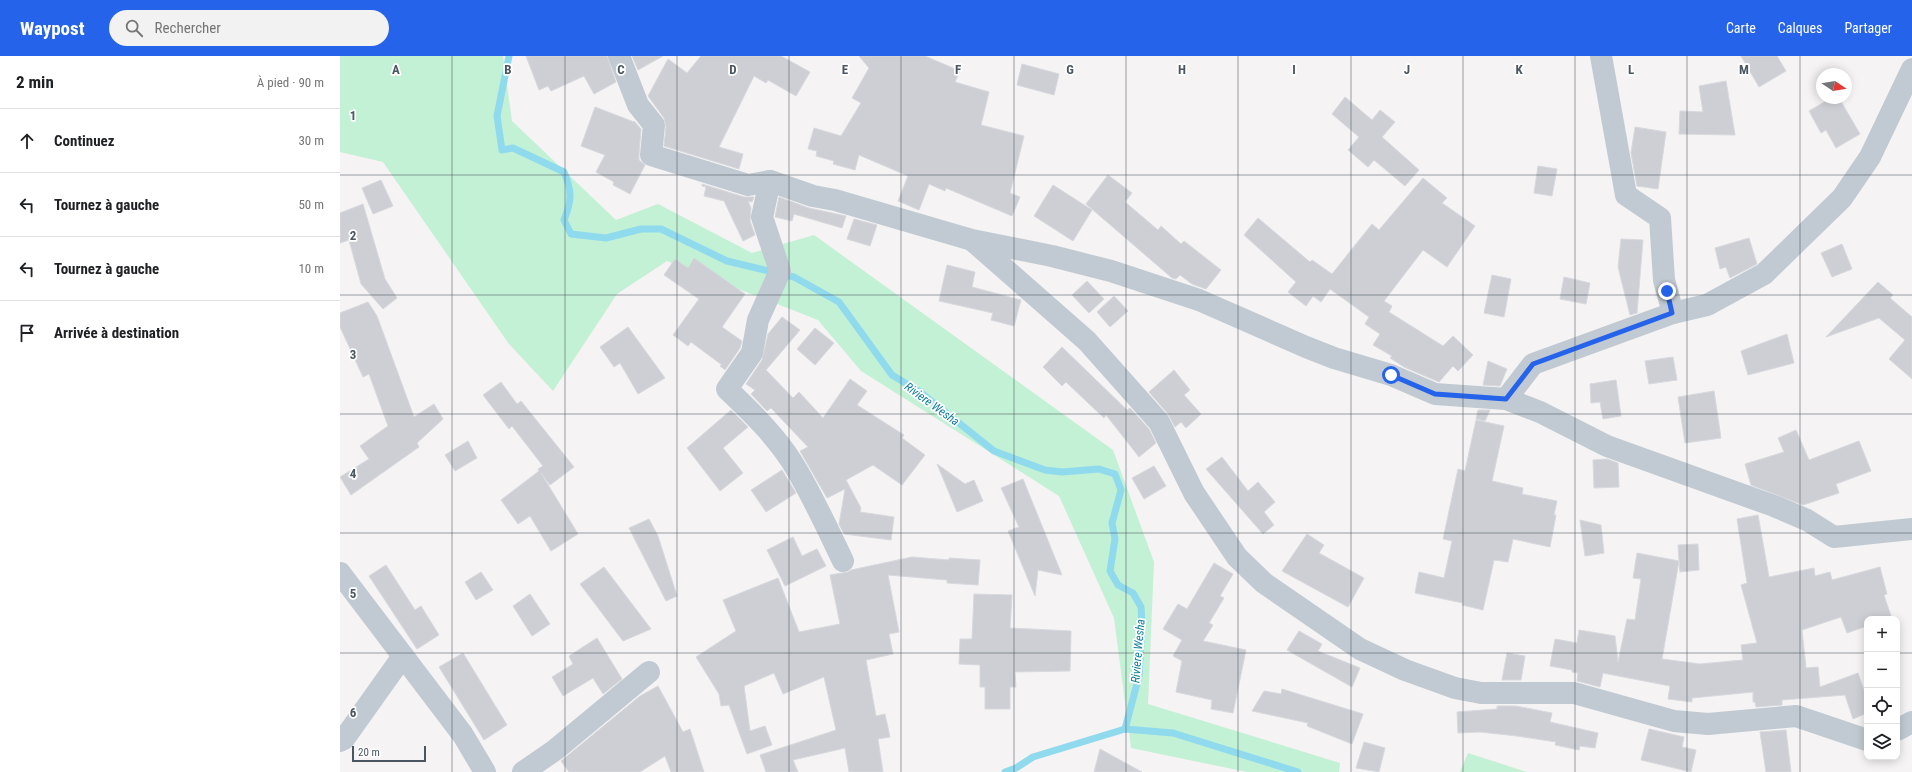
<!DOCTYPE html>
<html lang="fr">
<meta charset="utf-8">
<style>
:root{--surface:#fff;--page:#f2f2f2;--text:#202124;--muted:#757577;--line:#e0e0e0;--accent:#2563eb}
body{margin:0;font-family:"Roboto Condensed",sans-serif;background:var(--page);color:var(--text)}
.controls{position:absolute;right:12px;bottom:12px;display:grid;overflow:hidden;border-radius:8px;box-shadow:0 2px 10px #0003}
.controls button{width:36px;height:36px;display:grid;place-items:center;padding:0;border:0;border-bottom:1px solid var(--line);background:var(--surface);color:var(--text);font:20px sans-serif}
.compass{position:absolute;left:1476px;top:12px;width:36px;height:36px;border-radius:50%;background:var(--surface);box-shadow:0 2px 10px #0003;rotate:102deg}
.scale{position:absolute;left:12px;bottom:10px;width:74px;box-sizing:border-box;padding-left:4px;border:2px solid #4a5661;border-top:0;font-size:11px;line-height:14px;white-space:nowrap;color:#4a5661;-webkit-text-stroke:3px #fff;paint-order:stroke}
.stop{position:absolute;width:12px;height:12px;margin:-9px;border:3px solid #2563eb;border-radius:50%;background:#fff}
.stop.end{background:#2563eb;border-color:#fff;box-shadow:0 1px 4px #0008}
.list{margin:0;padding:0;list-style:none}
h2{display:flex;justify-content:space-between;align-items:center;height:52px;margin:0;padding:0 16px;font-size:17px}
h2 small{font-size:13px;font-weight:400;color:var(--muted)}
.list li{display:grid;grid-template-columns:26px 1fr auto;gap:12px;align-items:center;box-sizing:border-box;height:64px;padding:0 16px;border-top:1px solid var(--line)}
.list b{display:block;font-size:15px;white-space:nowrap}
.list em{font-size:13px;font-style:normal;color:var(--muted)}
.icon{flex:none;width:22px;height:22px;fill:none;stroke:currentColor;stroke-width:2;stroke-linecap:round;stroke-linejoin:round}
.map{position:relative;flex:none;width:1572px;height:716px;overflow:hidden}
header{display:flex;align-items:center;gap:24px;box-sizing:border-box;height:56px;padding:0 20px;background:var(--accent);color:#fff}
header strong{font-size:19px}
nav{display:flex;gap:22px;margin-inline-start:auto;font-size:14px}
.search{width:280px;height:36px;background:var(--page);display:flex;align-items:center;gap:10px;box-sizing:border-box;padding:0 14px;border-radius:22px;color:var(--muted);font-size:15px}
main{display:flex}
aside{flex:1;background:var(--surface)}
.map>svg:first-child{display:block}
</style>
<header>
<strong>Waypost</strong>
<div class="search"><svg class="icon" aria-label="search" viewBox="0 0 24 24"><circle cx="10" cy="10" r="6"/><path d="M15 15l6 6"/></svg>Rechercher</div>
<nav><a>Carte</a><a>Calques</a><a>Partager</a></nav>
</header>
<main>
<aside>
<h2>2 min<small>À pied · 90 m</small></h2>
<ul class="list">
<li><svg class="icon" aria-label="ahead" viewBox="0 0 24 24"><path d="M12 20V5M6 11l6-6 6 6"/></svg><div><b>Continuez</b></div><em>30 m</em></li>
<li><svg class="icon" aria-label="left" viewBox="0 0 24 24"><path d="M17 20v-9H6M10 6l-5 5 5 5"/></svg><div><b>Tournez à gauche</b></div><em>50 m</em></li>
<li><svg class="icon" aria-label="left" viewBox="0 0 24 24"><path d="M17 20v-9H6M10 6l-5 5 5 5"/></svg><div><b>Tournez à gauche</b></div><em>10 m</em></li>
<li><svg class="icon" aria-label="arrive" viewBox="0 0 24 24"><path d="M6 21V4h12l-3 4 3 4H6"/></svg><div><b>Arrivée à destination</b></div></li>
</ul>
</aside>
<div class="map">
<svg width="1572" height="716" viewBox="0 0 1572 716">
<rect width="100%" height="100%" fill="#f5f3f3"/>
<!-- green -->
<g fill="#c3f1d5">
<polygon points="0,0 163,0 172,65 276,164 318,148 412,197 474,179 773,394 814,506 808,648 1000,707 999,716 907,716 791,692 774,562 719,440 521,315 478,264 327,205 277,238 213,335 169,288 43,106 0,96"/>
<polygon points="1128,697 1187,716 1120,716"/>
</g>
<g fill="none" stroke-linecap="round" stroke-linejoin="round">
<!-- stream -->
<g stroke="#90daee" stroke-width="7">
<path d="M169 0 157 60 162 94 173 92 224 116C232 135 232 144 224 164L231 178 266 182 301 173H321L387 205 454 221 499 246 552 319 580 336 654 395 705 414 722 416 759 413 775 418 781 434 772 467 775 483 770 515 778 529 793 537 801 551 802 569 799 620 785 673"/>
<polyline points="665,716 676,712 693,701 785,673 833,677 958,716"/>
</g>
</g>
<!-- building -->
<g fill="#cdcfd5" stroke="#d7d9de">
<polygon points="186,0 267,0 276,26 254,38 244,20 211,35 208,30 199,34"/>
<polygon points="292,0 323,0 298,14"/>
<polygon points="361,0 441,0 470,16 456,40 428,24 426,27 414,20 379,91 403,98 399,113 324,90 326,70 324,62 308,40 328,3 347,17"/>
<polygon points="519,0 585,0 620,15 615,26 649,36 641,69 684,80 670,137 680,141 672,160 606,132 605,135 589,128 579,154 558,145 568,120 519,99 515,114 493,108 494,105 476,100 477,95 468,93 474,72 501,80 521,47 512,42 529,12"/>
<polygon points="1401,0 1437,0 1446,15 1419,31"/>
<polygon points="682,8 719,18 714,39 677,29"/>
<polygon points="1386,25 1395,79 1339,78 1340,55 1363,56 1359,30"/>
<polygon points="1005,41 1032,64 1040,54 1055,66 1042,81 1079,114 1065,130 1034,104 1028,111 1008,94 1019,81 992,58"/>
<polygon points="1491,42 1499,42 1520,78 1496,92 1486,74 1481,77 1469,55"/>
<polygon points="255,51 294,66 294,65 301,73 299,98 299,104 305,109 290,138 273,129 274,126 256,116 265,99 241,90"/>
<polygon points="1295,71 1326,76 1318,133 1297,130 1291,97"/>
<polygon points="1198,110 1217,113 1212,140 1194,137"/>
<polygon points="768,119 792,137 785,146 818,174 821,170 841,188 844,185 881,214 866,233 852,228 840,219 836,223 832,222 746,148"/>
<polygon points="1083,122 1107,142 1102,147 1135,170 1107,211 1083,194 1044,245 1052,250 1049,256 1103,290 1113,280 1133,299 1118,315 1113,310 1099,326 1064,311 1050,302 1052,300 1033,289 1040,278 1025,268 1029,261 990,233 981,246 973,240 966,250 948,236 956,226 904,179 918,162 970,206 972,204 992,218 1032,168 1039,174"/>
<polygon points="41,124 53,150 33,158 22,132"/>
<polygon points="362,128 404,141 414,141 412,146 408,145 411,152 410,165 415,179 403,185 384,145 364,140 366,131 362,130"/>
<polygon points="713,129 752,154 733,185 694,160"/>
<polygon points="439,141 469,152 506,160 502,172 454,158 452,165 435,161"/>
<polygon points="23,148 45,223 57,242 43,253 21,228 9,184 0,187 0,157"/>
<polygon points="514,163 537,169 530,190 507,183"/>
<polygon points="1409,182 1417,208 1390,222 1386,211 1380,213 1375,192"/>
<polygon points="1281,183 1303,184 1297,257 1290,259 1278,211"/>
<polygon points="1502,188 1512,213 1492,221 1481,197"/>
<polygon points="354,202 405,238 382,271 402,285 400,292 385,314 380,310 382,309 351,286 348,290 333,279 359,243 324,219 335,203 348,212"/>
<polygon points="607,209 635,216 632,231 681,244 674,270 651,264 653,257 599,245"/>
<polygon points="1152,219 1171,223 1164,261 1144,257"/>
<polygon points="1224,221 1250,227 1246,248 1220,243"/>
<polygon points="747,225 764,243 749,257 732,239"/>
<polygon points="1538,226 1553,239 1550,242 1572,261 1572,323 1549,303 1565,284 1539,262 1486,281"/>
<polygon points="774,240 788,255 770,271 757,256"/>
<polygon points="28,246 37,260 74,361 94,348 103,363 77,387 79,391 11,439 0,421 29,403 20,390 48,370 29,318 23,321 0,271 0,257"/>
<polygon points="442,261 460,274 426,314 453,342 459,336 483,362 510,323 527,335 517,349 564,379 562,382 585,399 562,429 533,409 506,424 521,452 520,456 554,461 551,484 504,478 499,468 505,433 487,442 460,395 468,391 431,352 427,355 411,338 415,334 406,328 422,304 428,278"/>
<polygon points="288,271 325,322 298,338 280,307 274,311 260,291"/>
<polygon points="475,272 494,287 475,309 457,293"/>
<polygon points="1447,278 1454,307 1408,319 1401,295"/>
<polygon points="722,291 787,354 790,352 809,373 816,387 799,401 766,359 764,362 726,326 722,330 703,311"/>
<polygon points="1333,301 1337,324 1309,328 1305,305"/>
<polygon points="1148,305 1167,313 1160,330 1143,329"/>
<polygon points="834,314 850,334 844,339 861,358 846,372 841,366 835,371 828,358 809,336"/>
<polygon points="1276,324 1281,360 1263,363 1260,346 1251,347 1250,328"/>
<polygon points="161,326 177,348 181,345 234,411 210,429 201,417 238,478 211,495 190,460 178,468 161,444 199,415 198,413 203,410 172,370 169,373 143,339"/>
<polygon points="1374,335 1381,382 1345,387 1338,341"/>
<polygon points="391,354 408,371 383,392 403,417 380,435 347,392"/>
<polygon points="1138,354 1150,354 1145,365 1136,363"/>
<polygon points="1136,364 1164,370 1152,425 1183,432 1182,438 1217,445 1214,459 1216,459 1210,491 1173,483 1168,506 1154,504 1143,554 1122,549 1123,547 1075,537 1079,516 1104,522 1112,485 1103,483 1118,413 1125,415"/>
<polygon points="1456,374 1469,404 1519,385 1531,415 1496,428 1499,437 1463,449 1411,429 1405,408 1444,396 1438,382"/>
<polygon points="128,385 137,402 115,415 105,399"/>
<polygon points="882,401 908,435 918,426 935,446 924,456 934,469 923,478 866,413"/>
<polygon points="1267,403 1278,407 1279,431 1254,432 1253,404"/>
<polygon points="597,408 625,428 634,424 643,445 617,456"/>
<polygon points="814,410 826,430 804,443 792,422"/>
<polygon points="442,414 456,437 426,456 411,434"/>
<polygon points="683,423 722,519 698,514 695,540 668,475 679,471 661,432"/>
<polygon points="1418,459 1429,521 1474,512 1475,520 1490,516 1492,524 1540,511 1547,538 1544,539 1552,563 1527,563 1527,570 1507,577 1501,561 1462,574 1466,612 1478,611 1480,631 1518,617 1527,643 1527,657 1513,663 1505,639 1442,644 1442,649 1416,651 1415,646 1413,646 1413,636 1352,642 1352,646 1328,643 1330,630 1263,617 1260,631 1237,625 1238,617 1232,616 1232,614 1210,610 1215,583 1237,587 1239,574 1275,580 1278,606 1287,563 1295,564 1301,523 1293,522 1297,497 1339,505 1338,489 1358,488 1359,514 1340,516 1339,505 1322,603 1360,608 1403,604 1401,589 1417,587 1401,529 1407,527 1397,463"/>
<polygon points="309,463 318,480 337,540 326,545 289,472"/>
<polygon points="1240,464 1261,469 1264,497 1245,500"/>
<polygon points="967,478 984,489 979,497 1024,522 1008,551 942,515"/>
<polygon points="453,481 462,500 477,493 486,510 445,530 427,494"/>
<polygon points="572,501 609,504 609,502 640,504 638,529 607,527 607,524 548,519 559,576 549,578 553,598 526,604 536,660 545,658 550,681 538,683 543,716 509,716 505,692 453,704 458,716 426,716 420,699 496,674 484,621 443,638 434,617 404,630 410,675 425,670 432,689 407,698 389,649 381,650 379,638 356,601 396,575 383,544 438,522 459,576 500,568 490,519 508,516 511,514"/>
<polygon points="874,507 893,518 880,540 884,542 869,567 873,569 863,585 906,594 893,657 871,653 872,644 836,636 842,605 833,600 842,584 823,573 838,548 847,553"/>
<polygon points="46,509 75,554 81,550 99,579 77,593 29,520"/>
<polygon points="264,511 311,573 283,585 240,528"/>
<polygon points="141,516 153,534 136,544 125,526"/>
<polygon points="190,538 210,568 192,580 173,550"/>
<polygon points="634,538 672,539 670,572 731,575 730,615 675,616 676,631 670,631 670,653 645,653 645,631 640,631 640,609 619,608 620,583 632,583"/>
<polygon points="959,575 982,588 978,595 1020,612 1012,631 947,594"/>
<polygon points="257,582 282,623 263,638 253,622 223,640 212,621 233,608 229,600"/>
<polygon points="123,597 167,669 144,684 99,611"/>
<polygon points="1167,597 1185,600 1181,624 1162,624"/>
<polygon points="318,630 343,676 350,673 364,716 331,716 325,700 300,716 229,716 221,705 300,640"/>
<polygon points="942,633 1023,658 1012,688 967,670 968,667 912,655 924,635 941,638"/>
<polygon points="1157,650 1176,650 1212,657 1210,666 1258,677 1255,692 1240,690 1239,694 1215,689 1216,686 1177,680 1140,676 1118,677 1117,656 1157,653"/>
<polygon points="1309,673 1344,681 1342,691 1356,694 1351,716 1301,704"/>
<polygon points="1446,674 1451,716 1426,716 1420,676"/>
<polygon points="1024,686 1045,692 1039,716 1016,712"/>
<polygon points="760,693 802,716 754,716"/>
</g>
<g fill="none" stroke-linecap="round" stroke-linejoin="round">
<!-- street -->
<g stroke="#c1cad2" stroke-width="22">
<path d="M279 0 298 49 314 69 311 99 408 129 430 125 422 161 440 215 418 264 412 297 387 333C410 355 435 379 452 406 472 438 487 472 503 505"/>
<polyline points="1261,0 1286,139 1320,162 1324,224 1333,257"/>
<polyline points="430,125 473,140 495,144 632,184 712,200 771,215 859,244 966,291 994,302 1051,319 1095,338 1166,343 1200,356 1267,390 1434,450 1467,464 1494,481 1572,473"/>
<polyline points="633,185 747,285 819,366 854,437 897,501 924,527 1020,593 1065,614 1115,632 1141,637 1234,637 1334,665 1368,668 1456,660 1527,684"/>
<polyline points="1166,343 1193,308 1333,257 1367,249 1424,218 1502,142 1530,101 1572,13"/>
<polyline points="0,517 123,679 145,716"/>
<polyline points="1557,674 1572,666"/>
<polyline points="0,685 4,683 63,600"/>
<polyline points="183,716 215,694 309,616"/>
</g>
</g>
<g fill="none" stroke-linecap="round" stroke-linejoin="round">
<!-- route -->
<polyline stroke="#2563eb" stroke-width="5" points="1051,319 1095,338 1166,343 1193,308 1332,257 1327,235"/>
</g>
<!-- grid -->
<path fill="none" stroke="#4a5661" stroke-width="1" stroke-opacity="0.55" d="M112 0V716M225 0V716M337 0V716M449 0V716M561 0V716M674 0V716M786 0V716M898 0V716M1011 0V716M1123 0V716M1235 0V716M1347 0V716M1460 0V716M0 119H1572M0 239H1572M0 358H1572M0 477H1572M0 597H1527M1557 597H1572"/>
<g text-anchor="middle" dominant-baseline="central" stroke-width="3.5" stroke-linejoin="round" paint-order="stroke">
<!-- water labels -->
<g font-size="12" font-style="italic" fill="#0c7c9b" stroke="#fff">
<text transform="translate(592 348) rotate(36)">Riviere Wesha</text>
<text transform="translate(798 595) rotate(-85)">Riviere Wesha</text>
</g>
</g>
<g font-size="13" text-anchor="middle" font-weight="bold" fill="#4a5661" stroke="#fff" stroke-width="3.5" stroke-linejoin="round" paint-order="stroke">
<text x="56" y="18">A</text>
<text x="168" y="18">B</text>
<text x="281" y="18">C</text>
<text x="393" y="18">D</text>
<text x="505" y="18">E</text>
<text x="618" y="18">F</text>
<text x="730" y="18">G</text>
<text x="842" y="18">H</text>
<text x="954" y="18">I</text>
<text x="1067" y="18">J</text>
<text x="1179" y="18">K</text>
<text x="1291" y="18">L</text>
<text x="1404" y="18">M</text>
<text x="13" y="64">1</text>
<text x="13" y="184">2</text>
<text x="13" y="303">3</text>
<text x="13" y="422">4</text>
<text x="13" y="542">5</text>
<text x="13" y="661">6</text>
</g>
</svg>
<div class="controls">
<button>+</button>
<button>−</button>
<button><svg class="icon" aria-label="locate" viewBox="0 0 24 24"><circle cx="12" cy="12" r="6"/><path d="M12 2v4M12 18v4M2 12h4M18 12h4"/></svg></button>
<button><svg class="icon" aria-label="layers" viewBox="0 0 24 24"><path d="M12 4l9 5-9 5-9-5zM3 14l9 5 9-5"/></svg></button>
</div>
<svg class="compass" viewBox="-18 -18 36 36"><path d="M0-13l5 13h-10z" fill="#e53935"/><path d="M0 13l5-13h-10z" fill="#757577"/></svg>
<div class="scale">20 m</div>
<div class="stop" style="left:1051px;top:319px"></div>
<div class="stop end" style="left:1327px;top:235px"></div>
</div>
</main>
